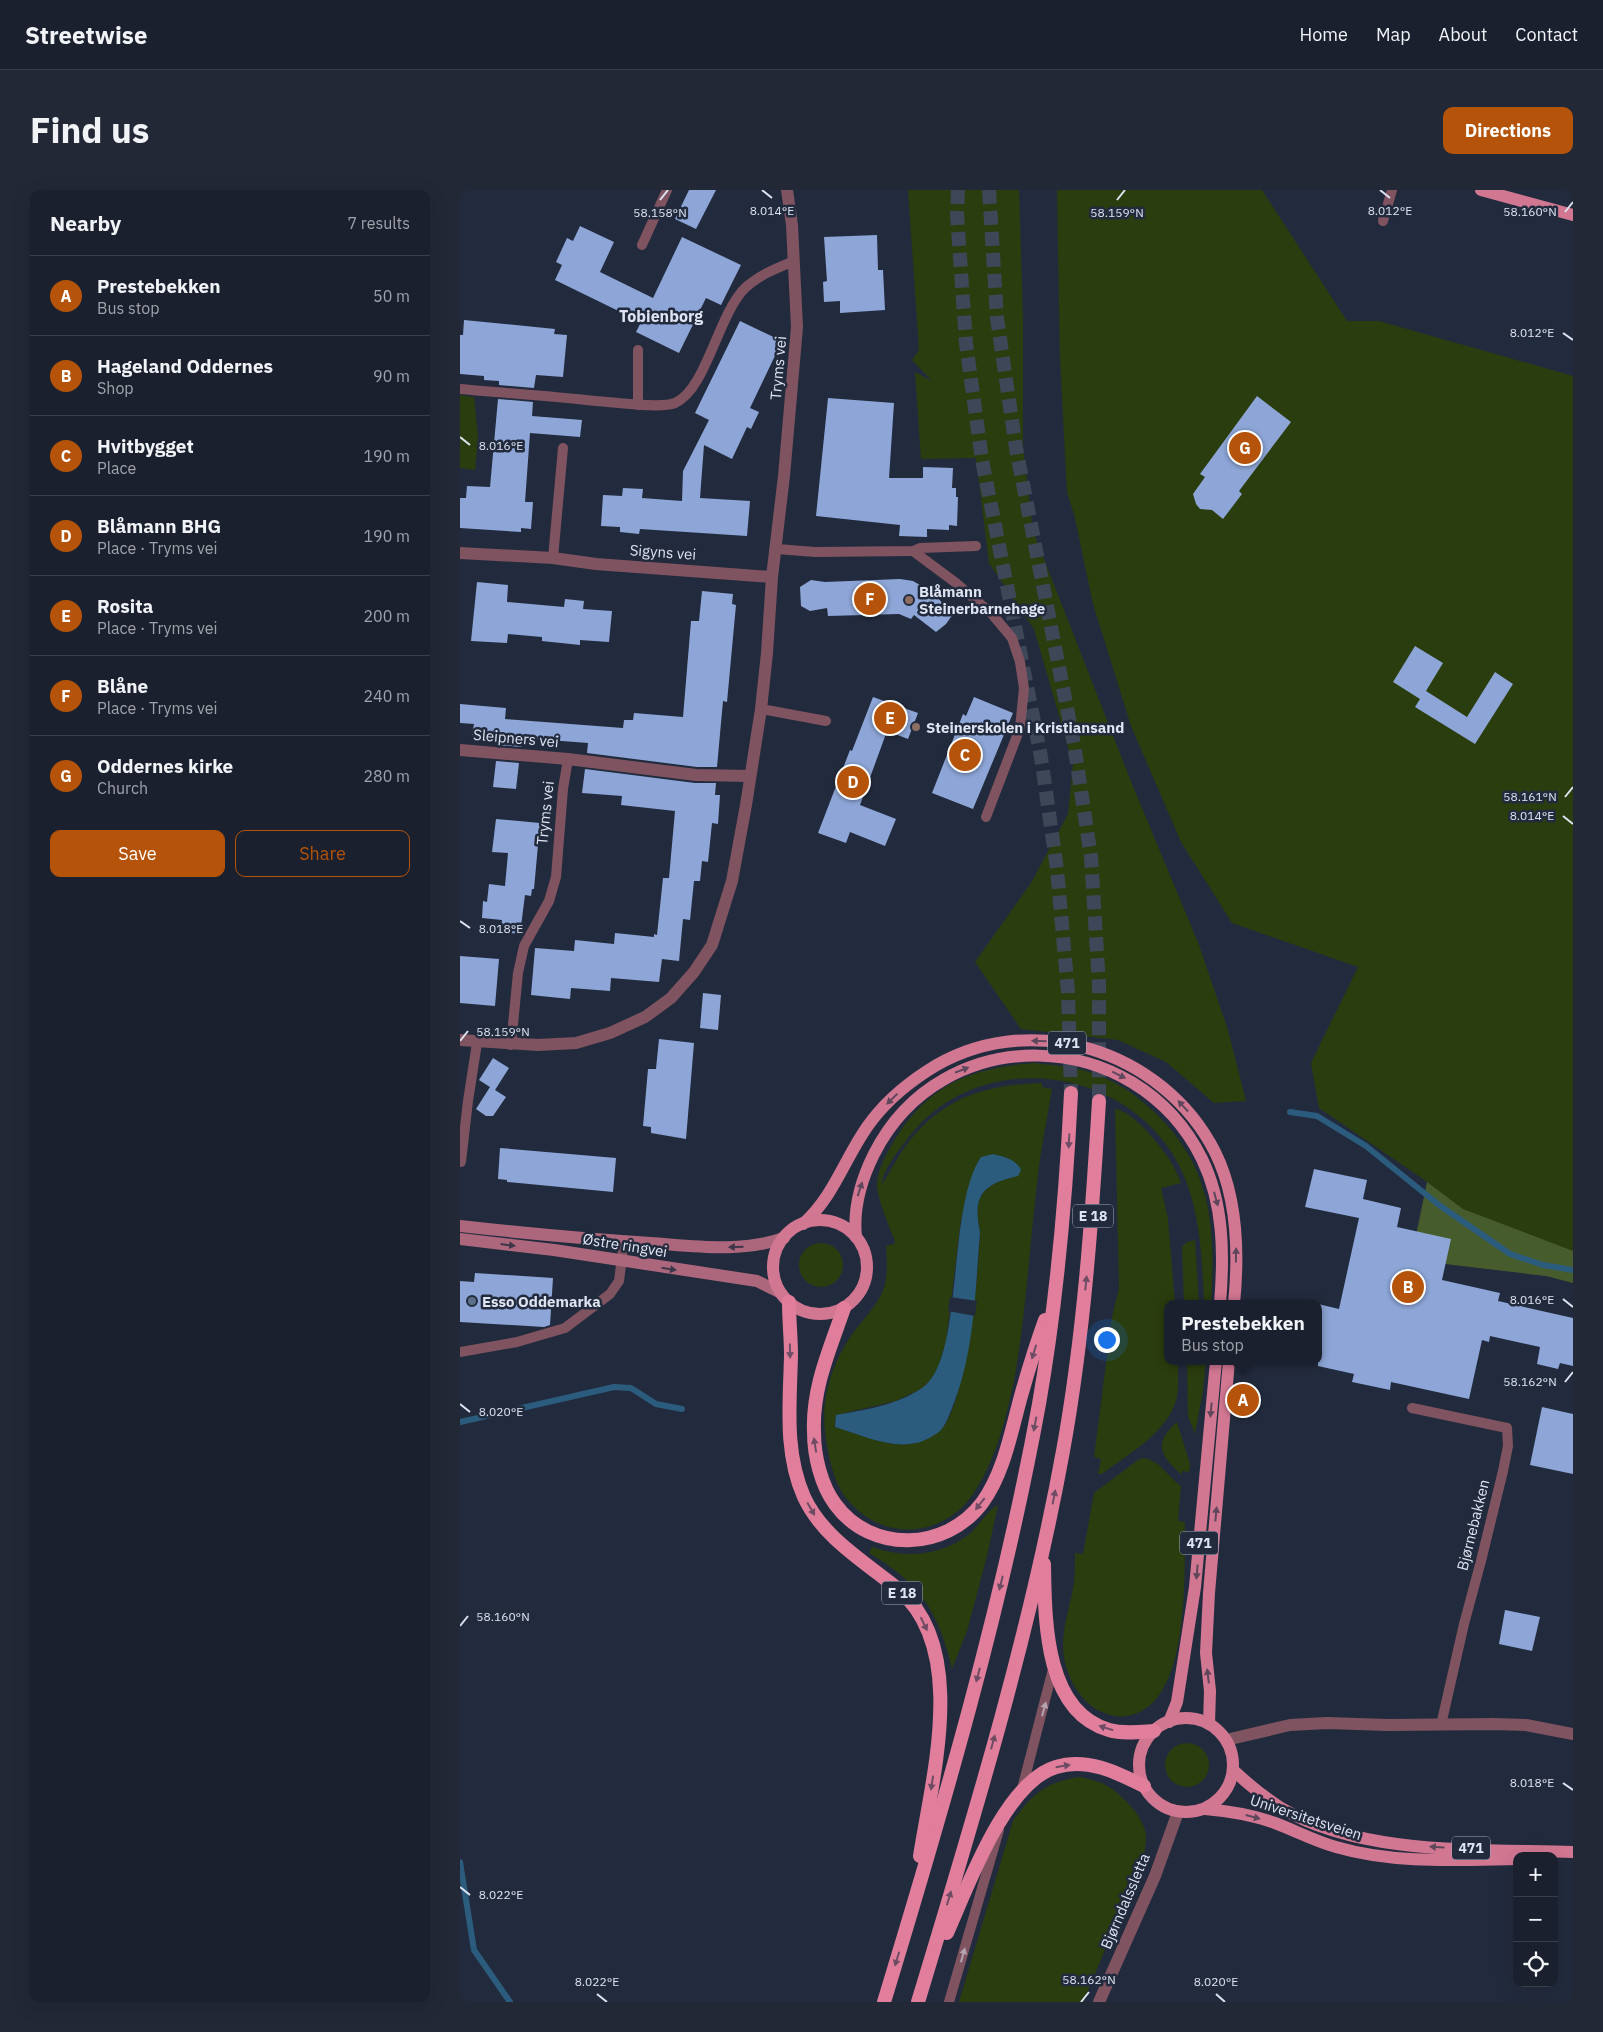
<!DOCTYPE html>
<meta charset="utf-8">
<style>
:root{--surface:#1a202e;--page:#232836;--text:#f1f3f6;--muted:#9fa3aa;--line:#383e4a;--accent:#b45309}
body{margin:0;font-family:"IBM Plex Sans",sans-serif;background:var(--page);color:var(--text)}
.controls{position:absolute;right:15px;bottom:15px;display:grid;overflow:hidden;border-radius:10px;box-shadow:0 5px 20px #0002}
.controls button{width:45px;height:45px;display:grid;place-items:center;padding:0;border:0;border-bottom:1px solid var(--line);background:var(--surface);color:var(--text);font:25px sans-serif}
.you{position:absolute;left:646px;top:1149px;width:18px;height:18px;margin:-12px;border:4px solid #fff;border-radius:50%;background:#1a73e8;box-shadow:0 0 0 8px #1a73e833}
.badge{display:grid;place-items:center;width:32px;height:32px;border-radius:50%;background:var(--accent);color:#fff;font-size:16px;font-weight:700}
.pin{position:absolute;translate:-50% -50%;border:2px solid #fff;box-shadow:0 1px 5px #0006}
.popup{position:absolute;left:704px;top:1110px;width:158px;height:65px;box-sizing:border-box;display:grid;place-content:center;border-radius:10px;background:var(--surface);filter:drop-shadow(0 1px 4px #0005);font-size:16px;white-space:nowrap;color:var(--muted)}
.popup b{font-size:19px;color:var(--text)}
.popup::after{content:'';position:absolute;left:50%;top:100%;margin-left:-10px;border:10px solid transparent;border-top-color:var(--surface)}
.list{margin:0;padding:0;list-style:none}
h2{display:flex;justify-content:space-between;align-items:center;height:65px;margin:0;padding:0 20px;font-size:21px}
h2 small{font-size:16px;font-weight:400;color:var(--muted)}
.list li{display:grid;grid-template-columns:32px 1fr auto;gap:15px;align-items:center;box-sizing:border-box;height:80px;padding:0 20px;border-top:1px solid var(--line)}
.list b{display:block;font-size:19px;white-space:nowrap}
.list p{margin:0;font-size:16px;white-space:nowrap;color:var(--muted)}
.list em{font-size:16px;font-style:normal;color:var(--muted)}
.actions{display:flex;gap:10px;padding:15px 20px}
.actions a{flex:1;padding:11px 0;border:1px solid var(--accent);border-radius:10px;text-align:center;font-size:18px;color:var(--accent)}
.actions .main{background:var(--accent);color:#fff}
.icon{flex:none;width:28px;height:28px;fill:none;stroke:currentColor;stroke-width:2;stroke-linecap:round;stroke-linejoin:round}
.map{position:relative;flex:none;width:1113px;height:1812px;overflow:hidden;border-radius:10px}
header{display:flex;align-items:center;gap:30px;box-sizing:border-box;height:70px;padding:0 25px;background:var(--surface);border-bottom:1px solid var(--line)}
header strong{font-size:24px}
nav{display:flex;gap:28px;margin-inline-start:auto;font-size:18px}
.intro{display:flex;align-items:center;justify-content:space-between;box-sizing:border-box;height:120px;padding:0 30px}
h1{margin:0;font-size:35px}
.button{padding:12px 22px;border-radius:10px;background:var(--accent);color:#fff;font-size:18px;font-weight:700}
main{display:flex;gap:30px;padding:0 30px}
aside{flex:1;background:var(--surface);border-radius:10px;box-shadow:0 5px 20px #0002}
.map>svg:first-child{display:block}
</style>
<header>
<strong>Streetwise</strong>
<nav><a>Home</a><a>Map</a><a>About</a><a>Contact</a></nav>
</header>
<div class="intro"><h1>Find us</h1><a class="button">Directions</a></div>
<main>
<aside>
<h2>Nearby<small>7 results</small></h2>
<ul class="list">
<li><span class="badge">A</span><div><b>Prestebekken</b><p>Bus stop</p></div><em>50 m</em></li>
<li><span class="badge">B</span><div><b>Hageland Oddernes</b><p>Shop</p></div><em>90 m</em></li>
<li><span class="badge">C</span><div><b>Hvitbygget</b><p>Place</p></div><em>190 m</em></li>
<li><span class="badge">D</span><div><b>Blåmann BHG</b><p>Place · Tryms vei</p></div><em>190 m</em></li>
<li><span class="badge">E</span><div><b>Rosita</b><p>Place · Tryms vei</p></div><em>200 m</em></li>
<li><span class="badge">F</span><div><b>Blåne</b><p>Place · Tryms vei</p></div><em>240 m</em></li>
<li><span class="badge">G</span><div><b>Oddernes kirke</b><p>Church</p></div><em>280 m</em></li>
</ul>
<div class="actions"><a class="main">Save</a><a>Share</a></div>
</aside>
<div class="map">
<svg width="1113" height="1812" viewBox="0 0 1113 1812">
<rect width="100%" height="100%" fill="#222b3d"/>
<!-- green -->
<g fill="#2a3d0e" fill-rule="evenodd">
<polygon points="448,0 559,0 563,128 563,257 573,341 672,594 739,755 768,840 786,911 754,913 706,872 658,850 561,839 515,772 571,693 608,624 613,574 574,439 529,373 516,268 461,269 455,182 472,191 452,170 459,160"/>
<polygon points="597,0 802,0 887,131 919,131 1113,186 1113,1064 1003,1019 963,989 859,918 851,873 898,777 772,733 721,652 671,536 633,414 614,324 607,303 600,169"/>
<polygon points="0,205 14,207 18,247 15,280 0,278"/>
<path d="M574 873C591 875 609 876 626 881 650 888 673 902 691 919 752 974 756 1037 751 1114H744C742 1063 740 1007 712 963 655 873 515 860 449 947 438 961 424 978 421 995 430 983 436 969 445 957 481 908 524 895 582 893V897L592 899C587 930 580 962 577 994 569 1060 566 1125 554 1191 546 1228 537 1265 517 1298 489 1347 424 1355 387 1309 373 1292 368 1264 365 1242 361 1209 372 1173 391 1146 402 1130 417 1117 424 1098 428 1084 427 1070 426 1056L434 1054 435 1051C430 1038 416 1006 417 993 418 979 427 963 434 951 468 895 511 878 574 873ZM548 967 551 988C537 991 524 996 519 1011 515 1022 520 1033 520 1045 518 1084 507 1215 480 1241 475 1245 463 1252 456 1253 430 1259 399 1244 375 1237L376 1225 436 1211 463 1198 472 1188 478 1178 486 1152 501 1029Z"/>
<path d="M655 919C673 921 701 956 711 972 715 978 718 986 721 993L701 998 708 1029 715 1114H708V1171H718C718 1183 719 1195 717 1207 709 1242 668 1264 642 1284H638L641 1269 634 1267 652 1127 659 1098Z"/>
<polygon points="735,1050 739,1114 724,1114 722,1057 727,1052"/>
<circle cx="361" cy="1075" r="22"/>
<polygon points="727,1171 746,1171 743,1201 735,1244 728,1226"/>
<path d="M717 1232 730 1274 729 1282 722 1281V1285C700 1266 693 1253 717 1232Z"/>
<path d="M683 1268C700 1270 708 1287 721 1296L718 1331 725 1332C724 1381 731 1505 675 1524 663 1528 653 1527 642 1522 621 1513 608 1489 604 1468 600 1441 610 1419 614 1393 615 1383 615 1372 615 1363L623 1364 634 1303 678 1270Z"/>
<path d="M538 1315 527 1366 507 1441 492 1479C479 1422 460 1393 409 1363L412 1357C445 1369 480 1366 508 1345 519 1337 526 1321 538 1315Z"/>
<circle cx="727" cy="1575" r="22"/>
<path d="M621 1587C628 1589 637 1591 644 1594 659 1602 678 1621 684 1637 688 1648 685 1661 682 1673L623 1812H499L553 1631C572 1604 587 1591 621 1587Z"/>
</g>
<!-- forest -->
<polygon fill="#465c2c" points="967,992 1003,1019 1113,1061 1113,1093 1086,1086 960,1071 946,1094"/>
<!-- water -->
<path fill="#2b5c7e" d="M533 964C544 967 556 969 561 980L558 986C523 994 512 1005 520 1042 515 1101 515 1162 492 1218 489 1225 486 1235 480 1241 474 1246 463 1252 456 1253 430 1259 399 1244 375 1237L376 1225C405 1220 437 1215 462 1198 505 1169 486 1019 521 967Z"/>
<!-- pier -->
<polygon fill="#222b3d" points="490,1107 517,1111 515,1126 488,1121"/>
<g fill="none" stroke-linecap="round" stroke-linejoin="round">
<!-- stream -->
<g stroke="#2b5c7e" stroke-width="6">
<polyline points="830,922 857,926 906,956 979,1015 1050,1064 1083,1075 1113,1080"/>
<polyline points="0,1232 154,1197 171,1198 196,1214 222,1219"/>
<polyline points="0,1672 14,1760 50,1812"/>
</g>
</g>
<!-- building -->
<g fill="#8da6d7">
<polygon points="229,0 256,0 236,39 215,29"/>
<polygon points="120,36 154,52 140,82 193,108 222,47 281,75 261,115 246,108 219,163 176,142 181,132 95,90 102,75 96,72 107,48 113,51"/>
<polygon points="417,45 418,80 423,80 425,120 380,123 380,111 364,112 363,92 367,91 364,47"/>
<polygon points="4,130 95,139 94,144 107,145 103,187 76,185 74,198 39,195 39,191 24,190 24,186 0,184 0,145 3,145"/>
<polygon points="280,131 322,151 290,218 299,222 291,239 287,237 272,269 244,255 240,308 290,311 287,346 180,339 179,344 160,342 160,337 141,336 143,305 162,306 163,298 183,299 182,308 222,311 223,281 249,230 235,223"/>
<polygon points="797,206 831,232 779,301 782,304 763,329 752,320 740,319 736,314 733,304 745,287 740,284"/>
<polygon points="368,208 434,213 429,288 463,288 463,277 493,278 492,298 496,298 496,307 498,307 497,336 489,335 489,340 467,339 467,347 439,346 440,335 356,326"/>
<polygon points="38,209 73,212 72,226 122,230 120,247 70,243 65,312 73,312 71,339 61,338 61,342 0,338 0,308 6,308 7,296 30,297"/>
<polygon points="440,389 453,391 472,402 493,424 486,434 476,442 454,425 451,429 439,424 368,426 367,418 350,421 341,416 340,397 351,390 365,392"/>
<polygon points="17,392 48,395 47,412 104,417 105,409 124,411 123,419 152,421 149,452 120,450 120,455 82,451 82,447 48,444 47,453 11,451"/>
<polygon points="242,401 273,404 272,414 276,415 267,512 263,511 257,577 237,577 127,563 128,553 62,548 61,557 38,555 39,548 12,545 14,534 0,533 0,514 46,518 45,529 163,538 164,530 173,530 174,523 223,527 231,431 239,431"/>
<polygon points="955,456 983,473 966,501 1007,527 1035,482 1053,494 1015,554 955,517 960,509 933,492"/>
<polygon points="413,507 458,523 448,549 427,541 400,615 436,629 425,656 390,642 386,653 358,643 390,560 392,561"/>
<polygon points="514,507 553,523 513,619 472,603 503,524 506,526"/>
<polygon points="36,571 59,573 56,599 33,597"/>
<polygon points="125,579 235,593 256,593 255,605 260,605 258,634 252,633 248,672 242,671 240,691 234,691 230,730 223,729 219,771 202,769 199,792 151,788 150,801 111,798 110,809 71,805 75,758 114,761 115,750 154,754 155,743 194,747 194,744 197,745 203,688 209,688 215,621 161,615 162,606 122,603"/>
<polygon points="36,629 80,633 74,699 72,699 71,706 65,705 60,744 41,742 42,730 22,728 23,711 27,712 29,694 45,696 48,663 32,662"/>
<polygon points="0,766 39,769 35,816 0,813"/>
<polygon points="243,803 261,805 258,840 240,838"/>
<polygon points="199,849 234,853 226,949 191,943 191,937 183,936 188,879 196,879"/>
<polygon points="33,868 49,878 35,900 46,907 33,926 26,926 16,919 30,897 19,890"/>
<polygon points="40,958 156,968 153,1002 47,992 47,990 38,989"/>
<polygon points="854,979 907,990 903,1009 941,1018 937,1037 991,1049 982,1090 1040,1103 1038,1111 1113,1128 1113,1176 1100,1173 1098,1179 1077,1174 1080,1157 1030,1146 1029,1152 1022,1150 1009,1209 931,1192 930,1200 892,1192 894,1184 858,1176 858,1114 879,1119 899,1028 845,1017"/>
<polygon points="15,1083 93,1088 90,1135 84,1137 0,1132 0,1091 14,1092"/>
<polygon points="1082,1217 1113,1224 1113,1284 1070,1275"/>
<polygon points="1045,1420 1080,1427 1072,1461 1039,1454"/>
</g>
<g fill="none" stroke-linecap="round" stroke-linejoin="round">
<!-- trunk-tunnel -->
<g stroke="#3e4758" stroke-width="14" stroke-dasharray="14 7" stroke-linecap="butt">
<polyline points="498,0 497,24 506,153 522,270 581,567 597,679 608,802 611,903"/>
<polyline points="529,0 537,128 556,258 614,554 631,667 639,794 639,911"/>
</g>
<!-- service -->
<g stroke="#7f535f" stroke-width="10">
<polyline points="923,31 932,0"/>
<polyline points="182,55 207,0"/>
<polyline points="178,160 178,215"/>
<path d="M0 199C45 203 91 206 136 211 154 212 200 219 215 213 246 200 258 125 285 98 299 85 317 78 334 71"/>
<polyline points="317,359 355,362 453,361 460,358 516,356"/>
<polyline points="453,361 496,393 532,424 552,448 560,472 564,498 560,538 526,627"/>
<polyline points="93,368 103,258"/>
<polyline points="301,519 366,531"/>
<polyline points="51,855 58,783 64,756 89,711 96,687 103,599 108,569"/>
<polyline points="1,972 8,911 17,853"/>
<polyline points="0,1162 57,1152 105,1138 150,1104 159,1091 164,1051"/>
<polyline points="952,1218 1047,1238 1048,1256 1043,1281 1021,1371 1004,1434 981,1535"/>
<polyline points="562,1599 594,1475"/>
<polyline points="489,1812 539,1640"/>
</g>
<!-- minor -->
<g stroke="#7f535f" stroke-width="12">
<polyline points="0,363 93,368 136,374 312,387"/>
<polyline points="0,560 108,569 236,585 290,586"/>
<polyline points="0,850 78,855 116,853 150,843 185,827 211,808 234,782 252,755 272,691 286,615 301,519 307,463 312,387 324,286 337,137 332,35 327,0"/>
<polyline points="766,1550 830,1535 867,1533 928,1535 1034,1534 1066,1535 1113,1544"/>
<polyline points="639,1812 695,1686 718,1622"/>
</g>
<!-- secondary -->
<g stroke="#ad677c" stroke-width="12">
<path d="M0 1036C63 1043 127 1049 191 1053 234 1056 282 1063 324 1048"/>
<polyline points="0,1049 94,1060 297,1091 321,1103"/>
</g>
<!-- primary -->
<g stroke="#d17792" stroke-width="12">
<polyline points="1021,0 1113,25"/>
<circle cx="360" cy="1077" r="47"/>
<path d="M343 1034C374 1006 384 970 407 937 423 914 444 896 467 881 566 816 703 859 755 962 778 1008 779 1064 774 1114"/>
<path d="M396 1047C393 1018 401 990 414 964 482 829 676 835 742 969 764 1014 764 1065 760 1114"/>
<circle cx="726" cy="1575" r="47"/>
<polyline points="709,1532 717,1512 735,1397 756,1171"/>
<polyline points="749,1534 750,1501 746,1463 749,1403 769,1171"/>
<path d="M773 1580C788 1594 804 1607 821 1618 902 1666 1021 1659 1113 1662"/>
<path d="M745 1619C769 1621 793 1625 815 1633 836 1641 855 1651 876 1657 934 1674 997 1670 1057 1669"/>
</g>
<!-- trunk -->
<g stroke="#e17e9c" stroke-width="14">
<path d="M329 1112C329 1130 331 1148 331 1165 330 1213 324 1262 344 1307 363 1348 405 1372 438 1399 509 1458 472 1588 460 1666"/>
<path d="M384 1118C370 1159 352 1198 354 1242 354 1266 361 1295 375 1314 411 1364 486 1361 522 1313 544 1283 551 1242 561 1206 568 1181 576 1155 585 1130"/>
<path d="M584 1374C585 1429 584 1521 649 1540 663 1544 679 1542 694 1541"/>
<path d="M487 1743C508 1696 545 1592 596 1577 627 1567 658 1583 684 1596"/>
<path d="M424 1812C484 1615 542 1417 579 1214 597 1111 606 1007 611 903"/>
<path d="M458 1812C513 1630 569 1448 603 1261 624 1145 632 1028 639 911"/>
</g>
</g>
<!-- one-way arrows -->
<defs><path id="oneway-solid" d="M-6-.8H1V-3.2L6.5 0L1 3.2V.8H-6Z" transform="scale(1.25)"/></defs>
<g fill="#5f465b">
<use href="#oneway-solid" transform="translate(579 851) rotate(-179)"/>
<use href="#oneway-solid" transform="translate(502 880) rotate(-21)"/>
<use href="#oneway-solid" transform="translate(659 885) rotate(26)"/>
<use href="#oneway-solid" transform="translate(432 909) rotate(136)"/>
<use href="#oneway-solid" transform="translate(723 916) rotate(-133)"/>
<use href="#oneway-solid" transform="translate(400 999) rotate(-72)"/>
<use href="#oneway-solid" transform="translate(756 1009) rotate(75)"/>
<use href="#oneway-solid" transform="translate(776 1065) rotate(-89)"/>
<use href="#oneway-solid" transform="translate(751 1220) rotate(95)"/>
<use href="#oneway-solid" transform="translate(756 1324) rotate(-85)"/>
<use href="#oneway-solid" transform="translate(737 1382) rotate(95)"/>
<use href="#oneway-solid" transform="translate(748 1486) rotate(-97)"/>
<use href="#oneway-solid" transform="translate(793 1627) rotate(15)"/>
<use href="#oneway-solid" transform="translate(977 1657) rotate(-176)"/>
</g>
<g fill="#6e4c63">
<use href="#oneway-solid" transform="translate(609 951) rotate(93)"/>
<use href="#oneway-solid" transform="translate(626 1093) rotate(-84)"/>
<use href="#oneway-solid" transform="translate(330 1161) rotate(89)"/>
<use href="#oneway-solid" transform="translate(574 1162) rotate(107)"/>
<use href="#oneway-solid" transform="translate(575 1234) rotate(101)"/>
<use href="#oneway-solid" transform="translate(355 1255) rotate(-99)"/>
<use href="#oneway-solid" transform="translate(594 1307) rotate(-79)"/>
<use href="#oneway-solid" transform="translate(520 1314) rotate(128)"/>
<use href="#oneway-solid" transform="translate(351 1319) rotate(60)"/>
<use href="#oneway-solid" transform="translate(541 1393) rotate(104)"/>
<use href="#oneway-solid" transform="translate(464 1434) rotate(64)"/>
<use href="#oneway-solid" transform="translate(518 1485) rotate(105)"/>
<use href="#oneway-solid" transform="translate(646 1538) rotate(-162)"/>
<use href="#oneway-solid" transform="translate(533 1552) rotate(-75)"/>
<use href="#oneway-solid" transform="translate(603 1576) rotate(-9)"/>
<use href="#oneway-solid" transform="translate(472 1593) rotate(99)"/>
<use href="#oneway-solid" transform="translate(489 1708) rotate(-73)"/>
<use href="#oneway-solid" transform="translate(437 1769) rotate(107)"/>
</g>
<g fill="#3e374a">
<use href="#oneway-solid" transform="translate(48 1055) rotate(7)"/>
<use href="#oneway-solid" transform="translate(276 1057) rotate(179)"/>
<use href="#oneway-solid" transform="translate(209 1079) rotate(9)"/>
</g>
<g fill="#b3a3af">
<use href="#oneway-solid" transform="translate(584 1519) rotate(-75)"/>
<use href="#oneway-solid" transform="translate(503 1765) rotate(-74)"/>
</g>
<!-- ticks -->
<path fill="none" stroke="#dee4f1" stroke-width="2" d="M302 0 312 8M920 0 930 8M200 10 208 0M657 10 665 0M1105 22 1113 12M1103 143 1113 150M0 247 10 255M1105 607 1113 597M1103 626 1113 634M0 731 10 738M0 851 8 841M1103 1109 1113 1117M1105 1192 1113 1182M0 1214 10 1222M0 1436 8 1426M1103 1593 1113 1600M0 1697 10 1705M137 1804 147 1812M756 1804 765 1812M621 1812 629 1802"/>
<!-- markers -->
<g fill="#8d6e63" stroke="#222b3d" stroke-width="2">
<circle cx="449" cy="410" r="5"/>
<circle cx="456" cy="537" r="5"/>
</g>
<circle fill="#5c6f8a" stroke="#222b3d" stroke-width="2" cx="12" cy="1111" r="5"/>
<g text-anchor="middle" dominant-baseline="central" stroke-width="5" stroke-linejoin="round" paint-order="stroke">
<!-- shield labels -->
<g fill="#222b3d" stroke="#a6acbb" stroke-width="1">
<rect x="588" y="841.5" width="38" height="23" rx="4"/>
<rect x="613" y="1014.5" width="40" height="23" rx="4"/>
<rect x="720" y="1341.5" width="38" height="23" rx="4"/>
<rect x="422" y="1391.5" width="40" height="23" rx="4"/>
<rect x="992" y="1646.5" width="38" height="23" rx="4"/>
</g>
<g font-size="14" font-weight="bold" fill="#dee4f1">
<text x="607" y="853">471</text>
<text x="633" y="1026">E 18</text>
<text x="739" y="1353">471</text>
<text x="442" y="1403">E 18</text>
<text x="1011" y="1658">471</text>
</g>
<!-- street labels -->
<g font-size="15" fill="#dee4f1" stroke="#222b3d">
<text transform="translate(318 178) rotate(-85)">Tryms vei</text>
<text transform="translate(203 362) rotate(4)">Sigyns vei</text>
<text transform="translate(56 548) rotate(5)">Sleipners vei</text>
<text transform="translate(85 623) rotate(-84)">Tryms vei</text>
<text transform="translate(165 1055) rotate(9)">Østre ringvei</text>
<text transform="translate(1013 1335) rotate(-76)">Bjørnebakken</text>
<text transform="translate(846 1627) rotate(18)">Universitetsveien</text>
<text transform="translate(665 1711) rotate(-67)">Bjørndalssletta</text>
</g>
<!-- poi labels -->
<g font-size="15" font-weight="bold" fill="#dee4f1" stroke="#222b3d" text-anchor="start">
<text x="459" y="401">Blåmann<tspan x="459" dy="17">Steinerbarnehage</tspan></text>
<text x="466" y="537">Steinerskolen i Kristiansand</text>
<text x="22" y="1111">Esso Oddemarka</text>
</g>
<!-- neighbourhood labels -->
<g font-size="16" font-weight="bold" fill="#dee4f1" stroke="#222b3d">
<text x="201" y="126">Tobienborg</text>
</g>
</g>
<g font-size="12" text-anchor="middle" fill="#dee4f1" stroke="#222b3d" stroke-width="5" stroke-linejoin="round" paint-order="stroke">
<text x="312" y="25">8.014°E</text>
<text x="930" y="25">8.012°E</text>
<text x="1070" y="26">58.160°N</text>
<text x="200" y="27">58.158°N</text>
<text x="657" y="27">58.159°N</text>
<text x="1072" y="147">8.012°E</text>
<text x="41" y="260">8.016°E</text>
<text x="1070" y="611">58.161°N</text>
<text x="1072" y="630">8.014°E</text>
<text x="41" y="743">8.018°E</text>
<text x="43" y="846">58.159°N</text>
<text x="1072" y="1114">8.016°E</text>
<text x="1070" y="1196">58.162°N</text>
<text x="41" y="1226">8.020°E</text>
<text x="43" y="1431">58.160°N</text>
<text x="1072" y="1597">8.018°E</text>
<text x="41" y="1709">8.022°E</text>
<text x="629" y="1794">58.162°N</text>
<text x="137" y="1796">8.022°E</text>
<text x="756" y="1796">8.020°E</text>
</g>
</svg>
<div class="controls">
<button>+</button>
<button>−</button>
<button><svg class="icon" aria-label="locate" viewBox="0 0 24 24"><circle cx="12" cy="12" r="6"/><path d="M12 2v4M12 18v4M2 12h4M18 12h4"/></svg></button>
</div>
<div class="you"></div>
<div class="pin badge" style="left:783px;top:1210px">A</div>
<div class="popup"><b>Prestebekken</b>Bus stop</div>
<div class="pin badge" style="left:948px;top:1097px">B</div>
<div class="pin badge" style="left:505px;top:565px">C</div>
<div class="pin badge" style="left:393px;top:592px">D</div>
<div class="pin badge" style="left:430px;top:528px">E</div>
<div class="pin badge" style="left:410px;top:409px">F</div>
<div class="pin badge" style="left:785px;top:258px">G</div>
</div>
</main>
